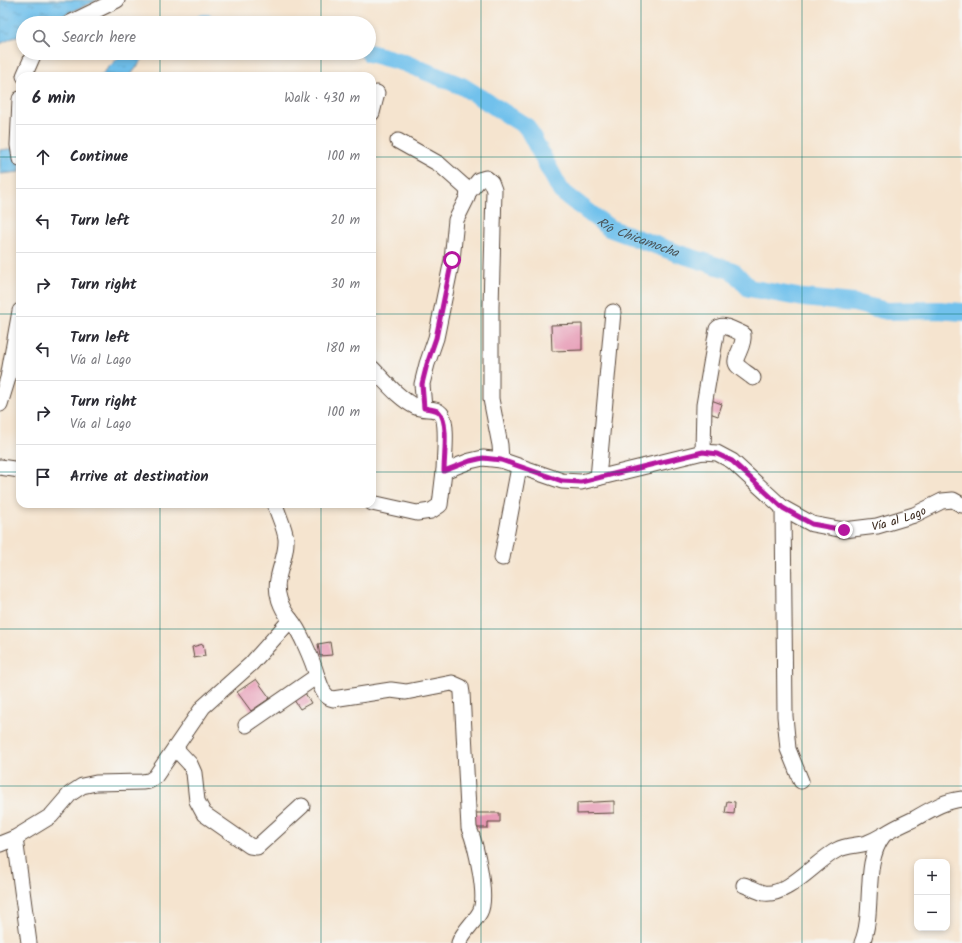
<!DOCTYPE html>
<meta charset="utf-8">
<style>
:root{--surface:#fff;--page:#f2f2f3;--text:#2b2b33;--muted:#7c7c81;--line:#e1e1e2}
body{margin:0;font-family:Kalam,sans-serif;background:var(--page);color:var(--text)}
.controls{position:absolute;right:12px;bottom:12px;display:grid;overflow:hidden;border-radius:8px;box-shadow:0 2px 6px #0003}
.controls button{width:36px;height:36px;display:grid;place-items:center;padding:0;border:0;border-bottom:1px solid var(--line);background:var(--surface);color:var(--text);font:20px sans-serif}
.stop{position:absolute;width:12px;height:12px;margin:-9px;border:3px solid #b5179e;border-radius:50%;background:#fff}
.stop.end{background:#b5179e;border-color:#fff;box-shadow:0 1px 4px #0008}
.list{margin:0;padding:0;list-style:none}
h2{display:flex;justify-content:space-between;align-items:center;height:52px;margin:0;padding:0 16px;font-size:17px}
h2 small{font-size:13px;font-weight:400;color:var(--muted)}
.list li{display:grid;grid-template-columns:26px 1fr auto;gap:12px;align-items:center;box-sizing:border-box;height:64px;padding:0 16px;border-top:1px solid var(--line)}
.list b{display:block;font-size:15px;white-space:nowrap}
.list p{margin:0;font-size:13px;white-space:nowrap;color:var(--muted)}
.list em{font-size:13px;font-style:normal;color:var(--muted)}
.icon{flex:none;width:22px;height:22px;fill:none;stroke:currentColor;stroke-width:2;stroke-linecap:round;stroke-linejoin:round}
.map{position:relative;flex:none;width:962px;height:943px;overflow:hidden}
.search{position:absolute;background:var(--surface);box-shadow:0 2px 6px #0003;left:16px;top:16px;width:360px;height:44px;display:flex;align-items:center;gap:10px;box-sizing:border-box;padding:0 14px;border-radius:22px;color:var(--muted);font-size:15px}
.panel{position:absolute;background:var(--surface);box-shadow:0 2px 6px #0003;left:16px;top:72px;width:360px;height:436px;border-radius:12px}
.map>svg:first-child{display:block}
</style>
<div class="map">
<svg width="962" height="943" viewBox="0 0 962 943">
<defs>
<pattern id="water-ripples" width="26" height="14" patternUnits="userSpaceOnUse"><rect width="26" height="14" fill="#71c1ec"/><path d="M2 4q2-2 4 0t4 0M15 11q2-2 4 0t4 0" fill="none" stroke="#5e9dbf"/></pattern>
</defs>
<rect width="100%" height="100%" fill="#f6f6f2"/>
<filter id="ink" filterUnits="userSpaceOnUse"><feTurbulence type="fractalNoise" baseFrequency=".025" numOctaves="2"/><feDisplacementMap in="SourceGraphic" scale="8" xChannelSelector="R" yChannelSelector="G"/><feConvolveMatrix kernelMatrix="1 2 1 2 8 2 1 2 1" color-interpolation-filters="sRGB"/></filter>
<filter id="wash" filterUnits="userSpaceOnUse"><feTurbulence type="fractalNoise" baseFrequency=".012" numOctaves="4" result="noise"/><feDisplacementMap in="SourceGraphic" scale="16" xChannelSelector="R" yChannelSelector="G"/><feGaussianBlur stdDeviation="0.9" result="paint"/><feColorMatrix in="noise" values="0 0 0 0 0 0 0 0 0 0 0 0 0 0 0 0 0 1.4 0 .05"/><feComposite in="paint" operator="in"/></filter>
<g filter="url(#wash)">
<rect width="100%" height="100%" fill="#f5e4cf"/>
<!-- water -->
<g fill="url(#water-ripples)" stroke="#567685">
<polygon points="0,0 98,0 46,23 23,23 23,33 0,44"/>
<polygon points="123,53 140,53 145,56 130,76 100,76"/>
<polygon points="20,148 20,172 0,174 0,150"/>
</g>
<g fill="none" stroke-linecap="round" stroke-linejoin="round">
<!-- river -->
<g stroke="#71c1ec" stroke-width="18">
<polyline points="203,23 207,23"/>
<path id="s1" d="M369 53 402 62 462 86 527 127 561 191 609 228 677 253 733 271 749 288 803 298 854 303 887 311 939 310 962 312"/>
</g>
</g>
<g id="blocks">
<!-- building -->
<g fill="#e696b2">
<polygon points="582,324 582,350 552,351 551,325"/>
<polygon points="711,400 722,404 718,416 707,412"/>
<polygon points="330,642 332,655 320,656 318,644"/>
<polygon points="203,644 205,656 194,658 192,647"/>
<polygon points="256,679 270,698 251,711 237,692"/>
<polygon points="305,693 311,703 300,709 294,700"/>
<polygon points="614,801 614,813 577,814 577,803"/>
<polygon points="727,801 735,802 734,814 725,813"/>
<polygon points="473,813 500,813 500,822 488,822 488,828 473,828"/>
</g>
</g>
</g>
<g filter="url(#ink)">
<use href="#blocks" fill-opacity="0" stroke="#574639" stroke-width="1"/>
<g fill="none" stroke-linecap="round" stroke-linejoin="round">
<!-- minor casing -->
<g stroke="#574639" stroke-width="17">
<g id="minor">
<polyline points="70,23 117,0"/>
<polyline points="24,76 34,53"/>
<polyline points="20,99 18,145 20,159"/>
<polyline points="372,113 377,93"/>
<polyline points="398,141 439,164 466,188 468,193 467,198 456,220 452,260 436,338 427,364 422,384 424,408"/>
<polyline points="468,193 479,180 486,178 491,182 494,190 491,307 491,399 500,445 501,460"/>
<path d="M372 368C385 381 399 399 416 407 425 411 436 406 442 415 448 425 444 459 444 471"/>
<polyline points="0,404 8,378 20,311"/>
<path d="M703 452 704 405 717 329C723 322 735 331 743 334 745 348 732 358 737 365 741 370 749 374 753 378"/>
<polyline points="0,467 20,470"/>
<polyline points="598,478 613,312"/>
<path id="s2" d="M372 503 417 513 431 511 440 505 444 471 470 461 483 458 501 460 562 481 581 482 703 452 717 453 732 461 783 508 812 524 844 530 877 526 914 515 942 501 953 500 962 505"/>
<polyline points="783,508 785,716 788,749 801,781"/>
<polyline points="502,558 519,467"/>
<path d="M317 676C321 686 323 697 333 699L391 690 406 692 452 683 461 687 462 693 469 828C476 845 488 897 480 912 474 923 463 931 459 943"/>
<path d="M246 725 317 676C313 662 300 630 290 619"/>
<polyline points="175,748 190,764 194,773 197,801 204,814 250,846 257,847 302,806"/>
<path d="M15 838 51 816 70 794 82 786 96 783 142 782 149 781 155 777 203 707 251 664 285 626 290 619C281 608 275 593 278 579 280 566 287 553 286 539 285 528 278 515 275 504"/>
<polyline points="0,844 15,838 29,943"/>
<path d="M744 885C750 887 757 891 764 893 787 897 817 860 837 850 847 845 856 846 867 843 872 841 878 838 883 835"/>
<path d="M862 943C875 912 862 863 883 836 887 831 908 822 914 819 930 810 944 801 962 799"/>
</g>
</g>
<!-- minor -->
<use href="#minor" stroke="#fff" stroke-width="15"/>
</g>
</g>
<g fill="none" stroke-linecap="round" stroke-linejoin="round" filter="url(#ink)">
<!-- route -->
<path stroke="#b5179e" stroke-width="5" d="M452 260 436 338 427 364 422 384 424 408C429 409 435 409 439 412 449 421 444 457 444 471L470 461 483 458 501 460 562 481 581 482 703 452 717 454 732 461 783 508 812 524 844 530"/>
</g>
<!-- grid -->
<path fill="none" stroke="#0f766e" stroke-width="1" stroke-opacity="0.55" d="M160 0V23M321 0V23M481 0V943M641 0V943M802 0V943M160 53V76M321 53V76M0 157H20M372 157H962M0 314H20M372 314H962M0 472H20M372 472H962M160 504V943M321 504V943M0 629H962M0 786H962"/>
<g text-anchor="middle" dominant-baseline="central" stroke-width="4" stroke-linejoin="round" paint-order="stroke">
<!-- street labels -->
<g font-size="12" fill="#3b2a1e" stroke="#f6f6f2">
<text stroke="none"><textPath href="#s2" startOffset="596">Vía al Lago</textPath></text>
</g>
<!-- water labels -->
<g font-size="13" font-style="italic" fill="#4b575c" stroke="#f6f6f2">
<text stroke="none"><textPath href="#s1" startOffset="339">Río Chicamocha</textPath></text>
</g>
</g>
</svg>
<div class="controls">
<button>+</button>
<button>−</button>
</div>
<div class="stop" style="left:452px;top:260px"></div>
<div class="stop end" style="left:844px;top:530px"></div>
<div class="search"><svg class="icon" aria-label="search" viewBox="0 0 24 24"><circle cx="10" cy="10" r="6"/><path d="M15 15l6 6"/></svg>Search here</div>
<section class="panel">
<h2>6 min<small>Walk · 430 m</small></h2>
<ul class="list">
<li><svg class="icon" aria-label="ahead" viewBox="0 0 24 24"><path d="M12 20V5M6 11l6-6 6 6"/></svg><div><b>Continue</b></div><em>100 m</em></li>
<li><svg class="icon" aria-label="left" viewBox="0 0 24 24"><path d="M17 20v-9H6M10 6l-5 5 5 5"/></svg><div><b>Turn left</b></div><em>20 m</em></li>
<li><svg class="icon" aria-label="right" viewBox="0 0 24 24"><path d="M7 20v-9h11M14 6l5 5-5 5"/></svg><div><b>Turn right</b></div><em>30 m</em></li>
<li><svg class="icon" aria-label="left" viewBox="0 0 24 24"><path d="M17 20v-9H6M10 6l-5 5 5 5"/></svg><div><b>Turn left</b><p>Vía al Lago</p></div><em>180 m</em></li>
<li><svg class="icon" aria-label="right" viewBox="0 0 24 24"><path d="M7 20v-9h11M14 6l5 5-5 5"/></svg><div><b>Turn right</b><p>Vía al Lago</p></div><em>100 m</em></li>
<li><svg class="icon" aria-label="arrive" viewBox="0 0 24 24"><path d="M6 21V4h12l-3 4 3 4H6"/></svg><div><b>Arrive at destination</b></div></li>
</ul>
</section>
</div>
